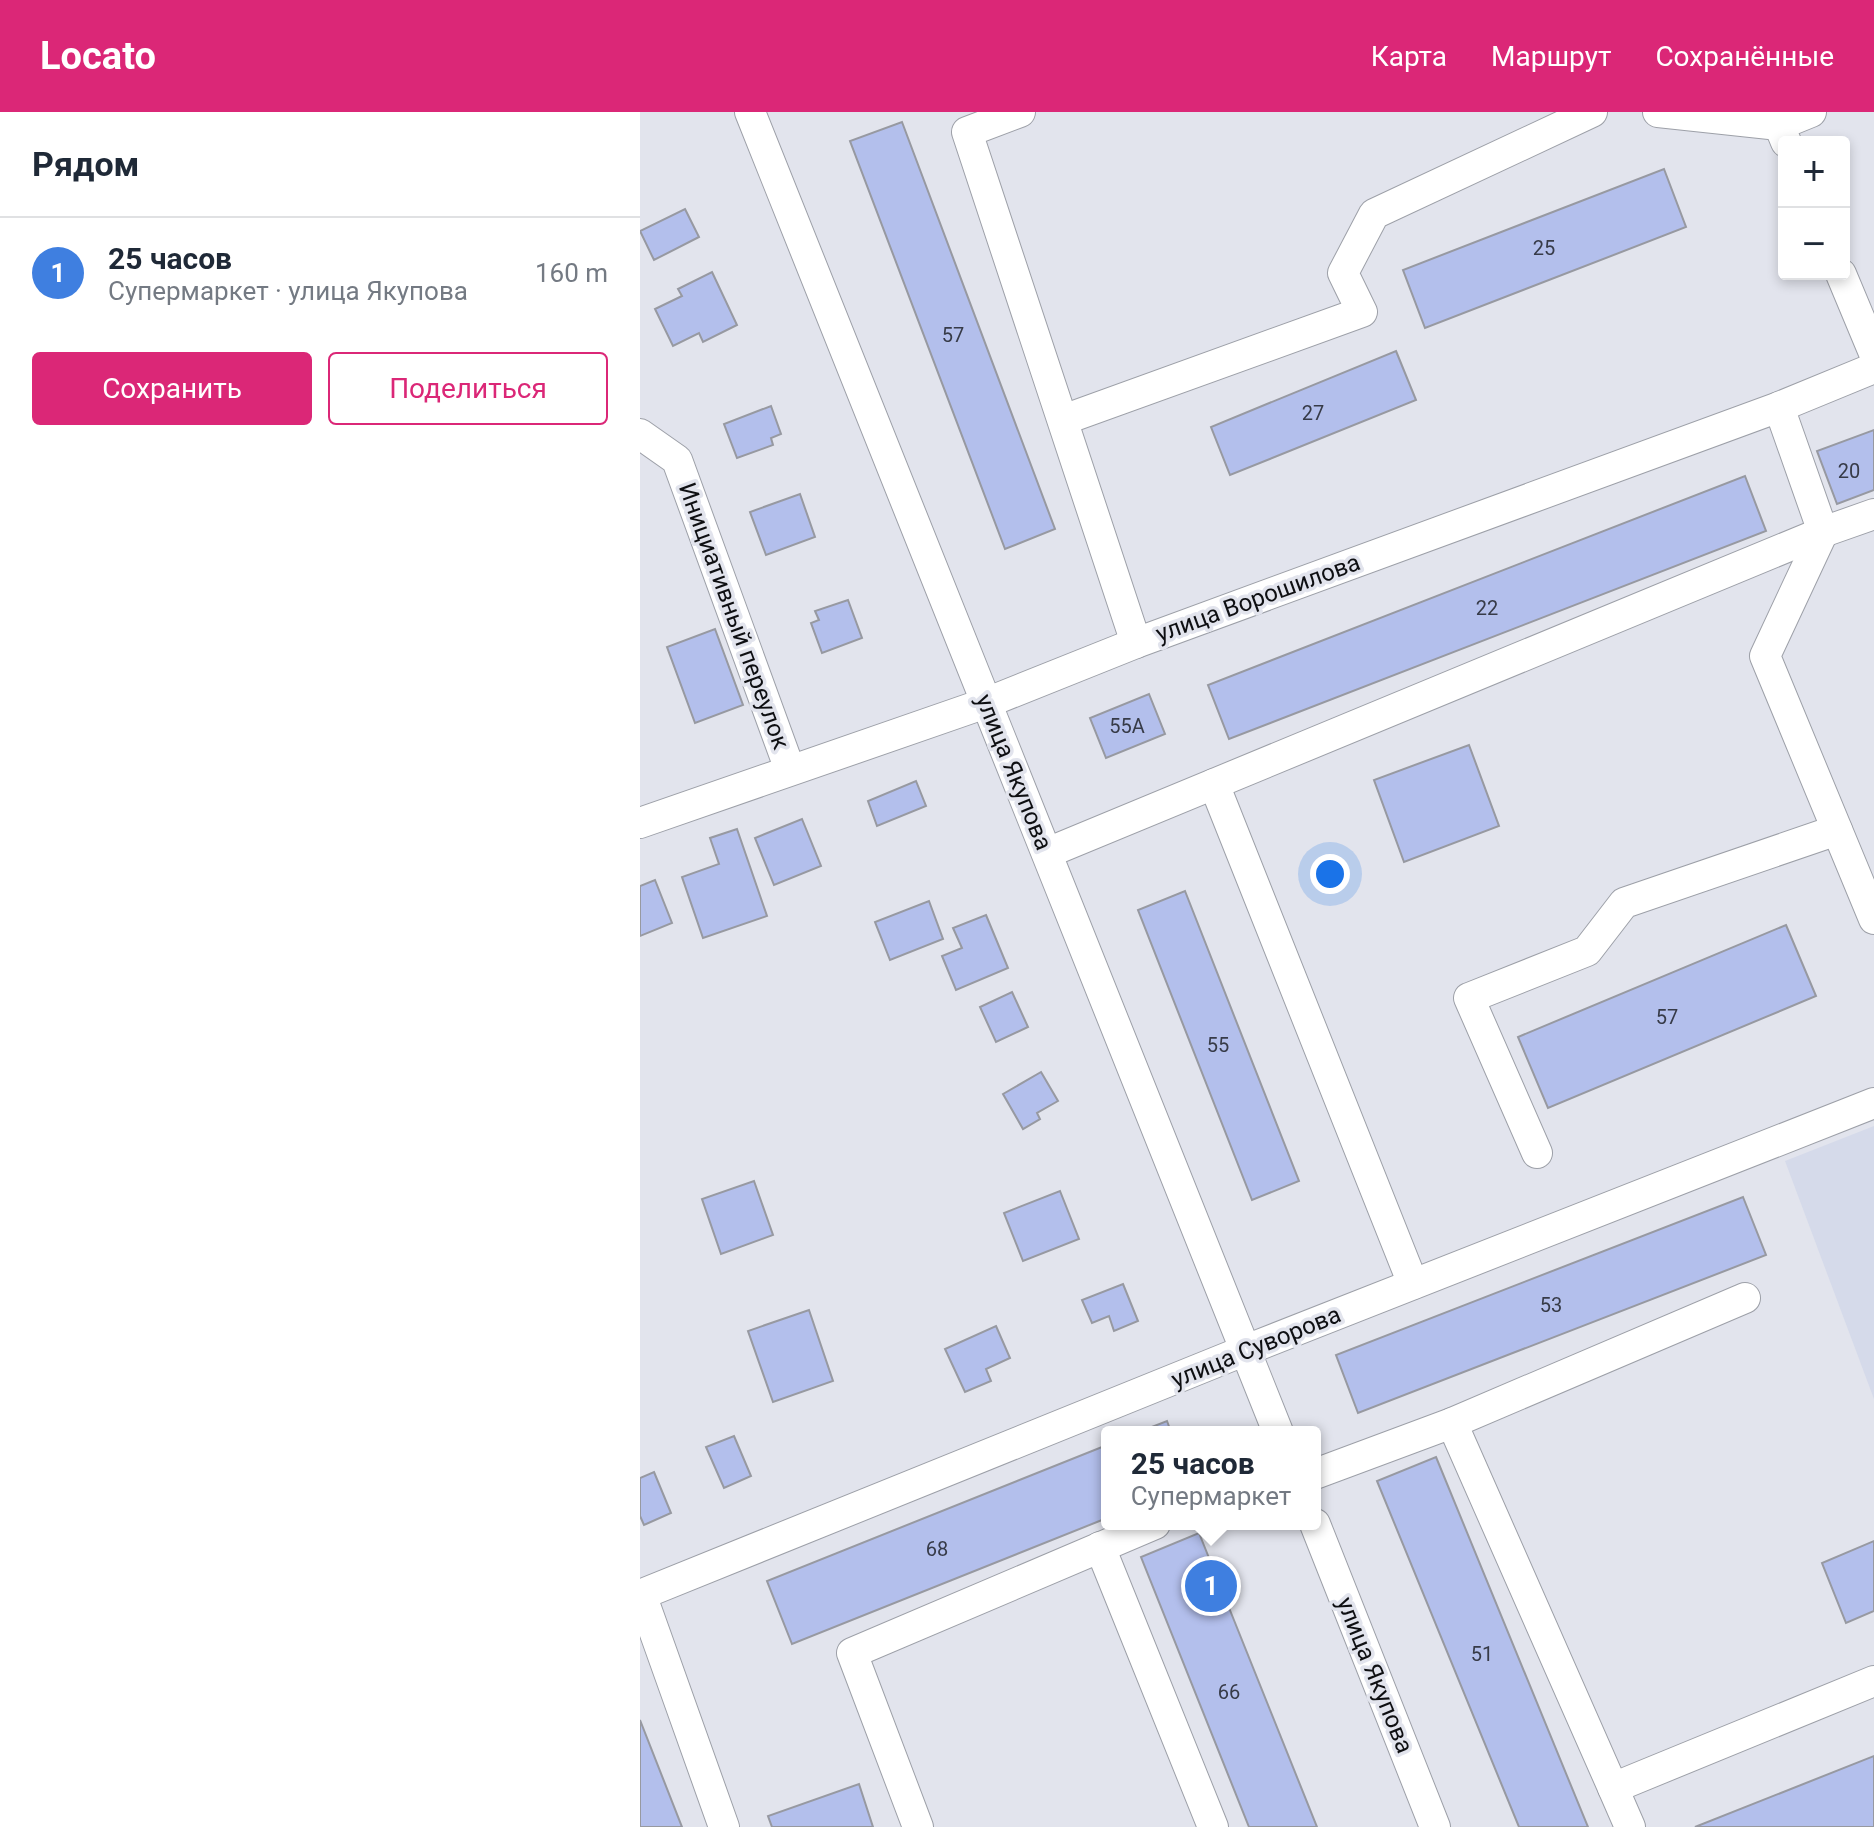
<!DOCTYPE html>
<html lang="ru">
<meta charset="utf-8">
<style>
:root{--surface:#fff;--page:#f6f6f7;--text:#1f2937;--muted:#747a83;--line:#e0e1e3;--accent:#db2777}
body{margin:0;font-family:Roboto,sans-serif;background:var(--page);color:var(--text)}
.controls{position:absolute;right:24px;top:24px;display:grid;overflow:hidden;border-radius:8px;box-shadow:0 4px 12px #0003}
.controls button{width:72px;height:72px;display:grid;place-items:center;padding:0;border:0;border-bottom:2px solid var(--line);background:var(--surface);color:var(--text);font:40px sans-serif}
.you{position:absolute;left:690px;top:762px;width:28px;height:28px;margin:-20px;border:6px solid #fff;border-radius:50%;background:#1a73e8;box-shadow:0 0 0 12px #1a73e833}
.badge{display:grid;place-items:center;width:52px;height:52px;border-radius:50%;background:var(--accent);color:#fff;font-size:26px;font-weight:700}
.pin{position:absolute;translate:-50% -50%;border:4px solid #fff;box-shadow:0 2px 8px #0006}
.popup{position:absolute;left:461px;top:1314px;width:220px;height:104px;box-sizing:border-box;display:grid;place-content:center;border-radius:8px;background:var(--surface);filter:drop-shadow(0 2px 6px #0005);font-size:26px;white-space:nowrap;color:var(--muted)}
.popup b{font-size:30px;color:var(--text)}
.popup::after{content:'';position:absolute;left:50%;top:100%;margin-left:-16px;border:16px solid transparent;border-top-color:var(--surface)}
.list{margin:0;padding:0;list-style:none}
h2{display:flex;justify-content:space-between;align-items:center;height:104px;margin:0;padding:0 32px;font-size:34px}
h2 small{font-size:26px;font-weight:400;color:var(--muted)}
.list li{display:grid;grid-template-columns:52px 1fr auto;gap:24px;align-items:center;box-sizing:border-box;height:112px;padding:0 32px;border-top:2px solid var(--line)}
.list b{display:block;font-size:30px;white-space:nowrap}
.list p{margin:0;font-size:26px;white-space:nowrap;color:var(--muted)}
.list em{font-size:26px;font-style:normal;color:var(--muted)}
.actions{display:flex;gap:16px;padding:24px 32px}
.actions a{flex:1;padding:18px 0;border:2px solid var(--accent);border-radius:8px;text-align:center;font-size:28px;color:var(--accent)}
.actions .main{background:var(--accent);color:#fff}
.map{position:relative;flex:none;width:1234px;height:1715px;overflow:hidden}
header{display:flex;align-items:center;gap:48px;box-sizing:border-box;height:112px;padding:0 40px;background:var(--accent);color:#fff}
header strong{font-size:38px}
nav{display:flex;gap:44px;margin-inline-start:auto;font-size:28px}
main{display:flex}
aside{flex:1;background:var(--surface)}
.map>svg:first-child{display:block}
</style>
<header>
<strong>Locato</strong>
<nav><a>Карта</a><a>Маршрут</a><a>Сохранённые</a></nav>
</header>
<main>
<aside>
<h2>Рядом<small></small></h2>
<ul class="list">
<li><span class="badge" style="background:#3f7fe0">1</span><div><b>25 часов</b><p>Супермаркет · улица Якупова</p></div><em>160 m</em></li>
</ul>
<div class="actions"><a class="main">Сохранить</a><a>Поделиться</a></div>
</aside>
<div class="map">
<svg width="1234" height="1715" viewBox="0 0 1234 1715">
<rect width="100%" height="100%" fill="#e2e4ed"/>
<!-- built -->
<polygon fill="#d5daea" points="1234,1014 1234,1287 1145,1049"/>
<!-- building -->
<g fill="#b3bfec" stroke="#9799a1" stroke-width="2">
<polygon points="262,10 415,417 365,437 210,29"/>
<polygon points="1024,57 1046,115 785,216 763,158"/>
<polygon points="45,97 59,125 14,148 0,119"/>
<polygon points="72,160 97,213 63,230 59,221 33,234 15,197 42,184 38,177"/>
<polygon points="756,239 776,288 590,363 571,315"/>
<polygon points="131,294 141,322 131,326 133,333 97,346 84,312"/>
<polygon points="1234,318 1234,378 1197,392 1177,339"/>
<polygon points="1105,364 1126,419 589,627 568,573"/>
<polygon points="160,382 175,425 126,443 110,400"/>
<polygon points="208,488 222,526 182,541 171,511 179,508 175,499"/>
<polygon points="75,517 103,593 55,611 27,535"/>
<polygon points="509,582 525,622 466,646 450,606"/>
<polygon points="829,633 859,714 764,750 734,668"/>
<polygon points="276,669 286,694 237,714 228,689"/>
<polygon points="162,707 181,754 134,773 115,726"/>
<polygon points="97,717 127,804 63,826 42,765 79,752 70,726"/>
<polygon points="15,768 32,811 0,824 0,774"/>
<polygon points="545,779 659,1069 612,1088 498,798"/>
<polygon points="289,789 303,827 250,848 235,810"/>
<polygon points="346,803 368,856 316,878 302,844 322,836 313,816"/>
<polygon points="1146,813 1176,884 908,996 878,925"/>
<polygon points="372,880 388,915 356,930 340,895"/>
<polygon points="401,960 418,989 397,1001 400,1007 383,1017 363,982"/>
<polygon points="114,1069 133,1123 81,1142 62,1087"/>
<polygon points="420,1079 439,1127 383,1149 364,1101"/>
<polygon points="1103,1085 1126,1143 718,1301 696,1243"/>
<polygon points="483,1172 498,1209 474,1219 469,1204 452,1211 442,1188"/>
<polygon points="169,1198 193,1269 133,1290 108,1219"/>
<polygon points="356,1214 370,1246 346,1257 351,1269 325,1280 305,1237"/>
<polygon points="527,1309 531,1320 499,1320"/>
<polygon points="94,1324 111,1364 84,1376 66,1335"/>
<polygon points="467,1333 467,1406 152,1532 127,1469"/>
<polygon points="796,1345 948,1715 879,1715 737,1369"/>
<polygon points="14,1360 31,1401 4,1413 0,1404 0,1366"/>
<polygon points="559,1421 677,1715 609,1715 501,1445"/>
<polygon points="1234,1429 1234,1499 1206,1511 1182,1451"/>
<polygon points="0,1608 42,1715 0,1715"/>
<polygon points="1234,1644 1234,1715 1055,1715"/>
<polygon points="219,1672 233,1715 132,1715 128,1704"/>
</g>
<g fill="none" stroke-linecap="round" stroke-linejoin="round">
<!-- minor casing -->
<g stroke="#9da0a8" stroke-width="32">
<g id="minor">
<polyline points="110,0 638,1320"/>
<polyline points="380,0 327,20 496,531"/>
<polyline points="1018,0 1139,13"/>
<polyline points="1146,30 1139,13 1171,0"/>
<polyline points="1201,162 1234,241"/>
<polyline points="1139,295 1183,420 1125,544 1234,807"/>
<polyline points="423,308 722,200 703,161 734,102 952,0"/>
<polyline points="0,322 37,348 150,658"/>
<polyline points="574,672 773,1172"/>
<polyline points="0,711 346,591 496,531 1139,295 1234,256"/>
<polyline points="407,741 1183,420 1234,402"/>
<polyline points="897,1041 829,886 947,839 984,791 1197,718"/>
<polyline points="812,1311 1105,1186"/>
<polyline points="675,1362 812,1311 973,1676"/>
<polyline points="675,1412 795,1715"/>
<polyline points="460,1435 573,1715"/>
<polyline points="1,1482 84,1715"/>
<polyline points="0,1483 606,1238 1234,991"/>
<polyline points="278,1715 212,1541 515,1412"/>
<polyline points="990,1715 973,1676 1234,1569"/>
</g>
</g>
<!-- minor -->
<use href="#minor" stroke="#fff" stroke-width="30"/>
</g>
<g text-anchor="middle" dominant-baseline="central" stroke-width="7" stroke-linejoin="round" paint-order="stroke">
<!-- number labels -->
<g font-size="20" fill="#373b48">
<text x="904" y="136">25</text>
<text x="313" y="223">57</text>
<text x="673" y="301">27</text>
<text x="1209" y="359">20</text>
<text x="847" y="496">22</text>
<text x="487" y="614">55А</text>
<text x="1027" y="905">57</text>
<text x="578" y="933">55</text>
<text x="911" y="1193">53</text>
<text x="297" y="1437">68</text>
<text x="842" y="1542">51</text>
<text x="589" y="1580">66</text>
</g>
<!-- street labels -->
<g font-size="24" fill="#0e0f12" stroke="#e2e4ed">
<text transform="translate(618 486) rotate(-20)">улица Ворошилова</text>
<text transform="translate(94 504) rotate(70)">Инициативный переулок</text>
<text transform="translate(374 660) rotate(68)">улица Якупова</text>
<text transform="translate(616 1235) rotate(-22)">улица Суворова</text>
<text transform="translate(735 1563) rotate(68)">улица Якупова</text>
</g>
</g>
</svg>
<div class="controls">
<button>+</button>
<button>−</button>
</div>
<div class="you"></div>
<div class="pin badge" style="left:571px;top:1474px;background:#3f7fe0">1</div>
<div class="popup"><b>25 часов</b>Супермаркет</div>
</div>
</main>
